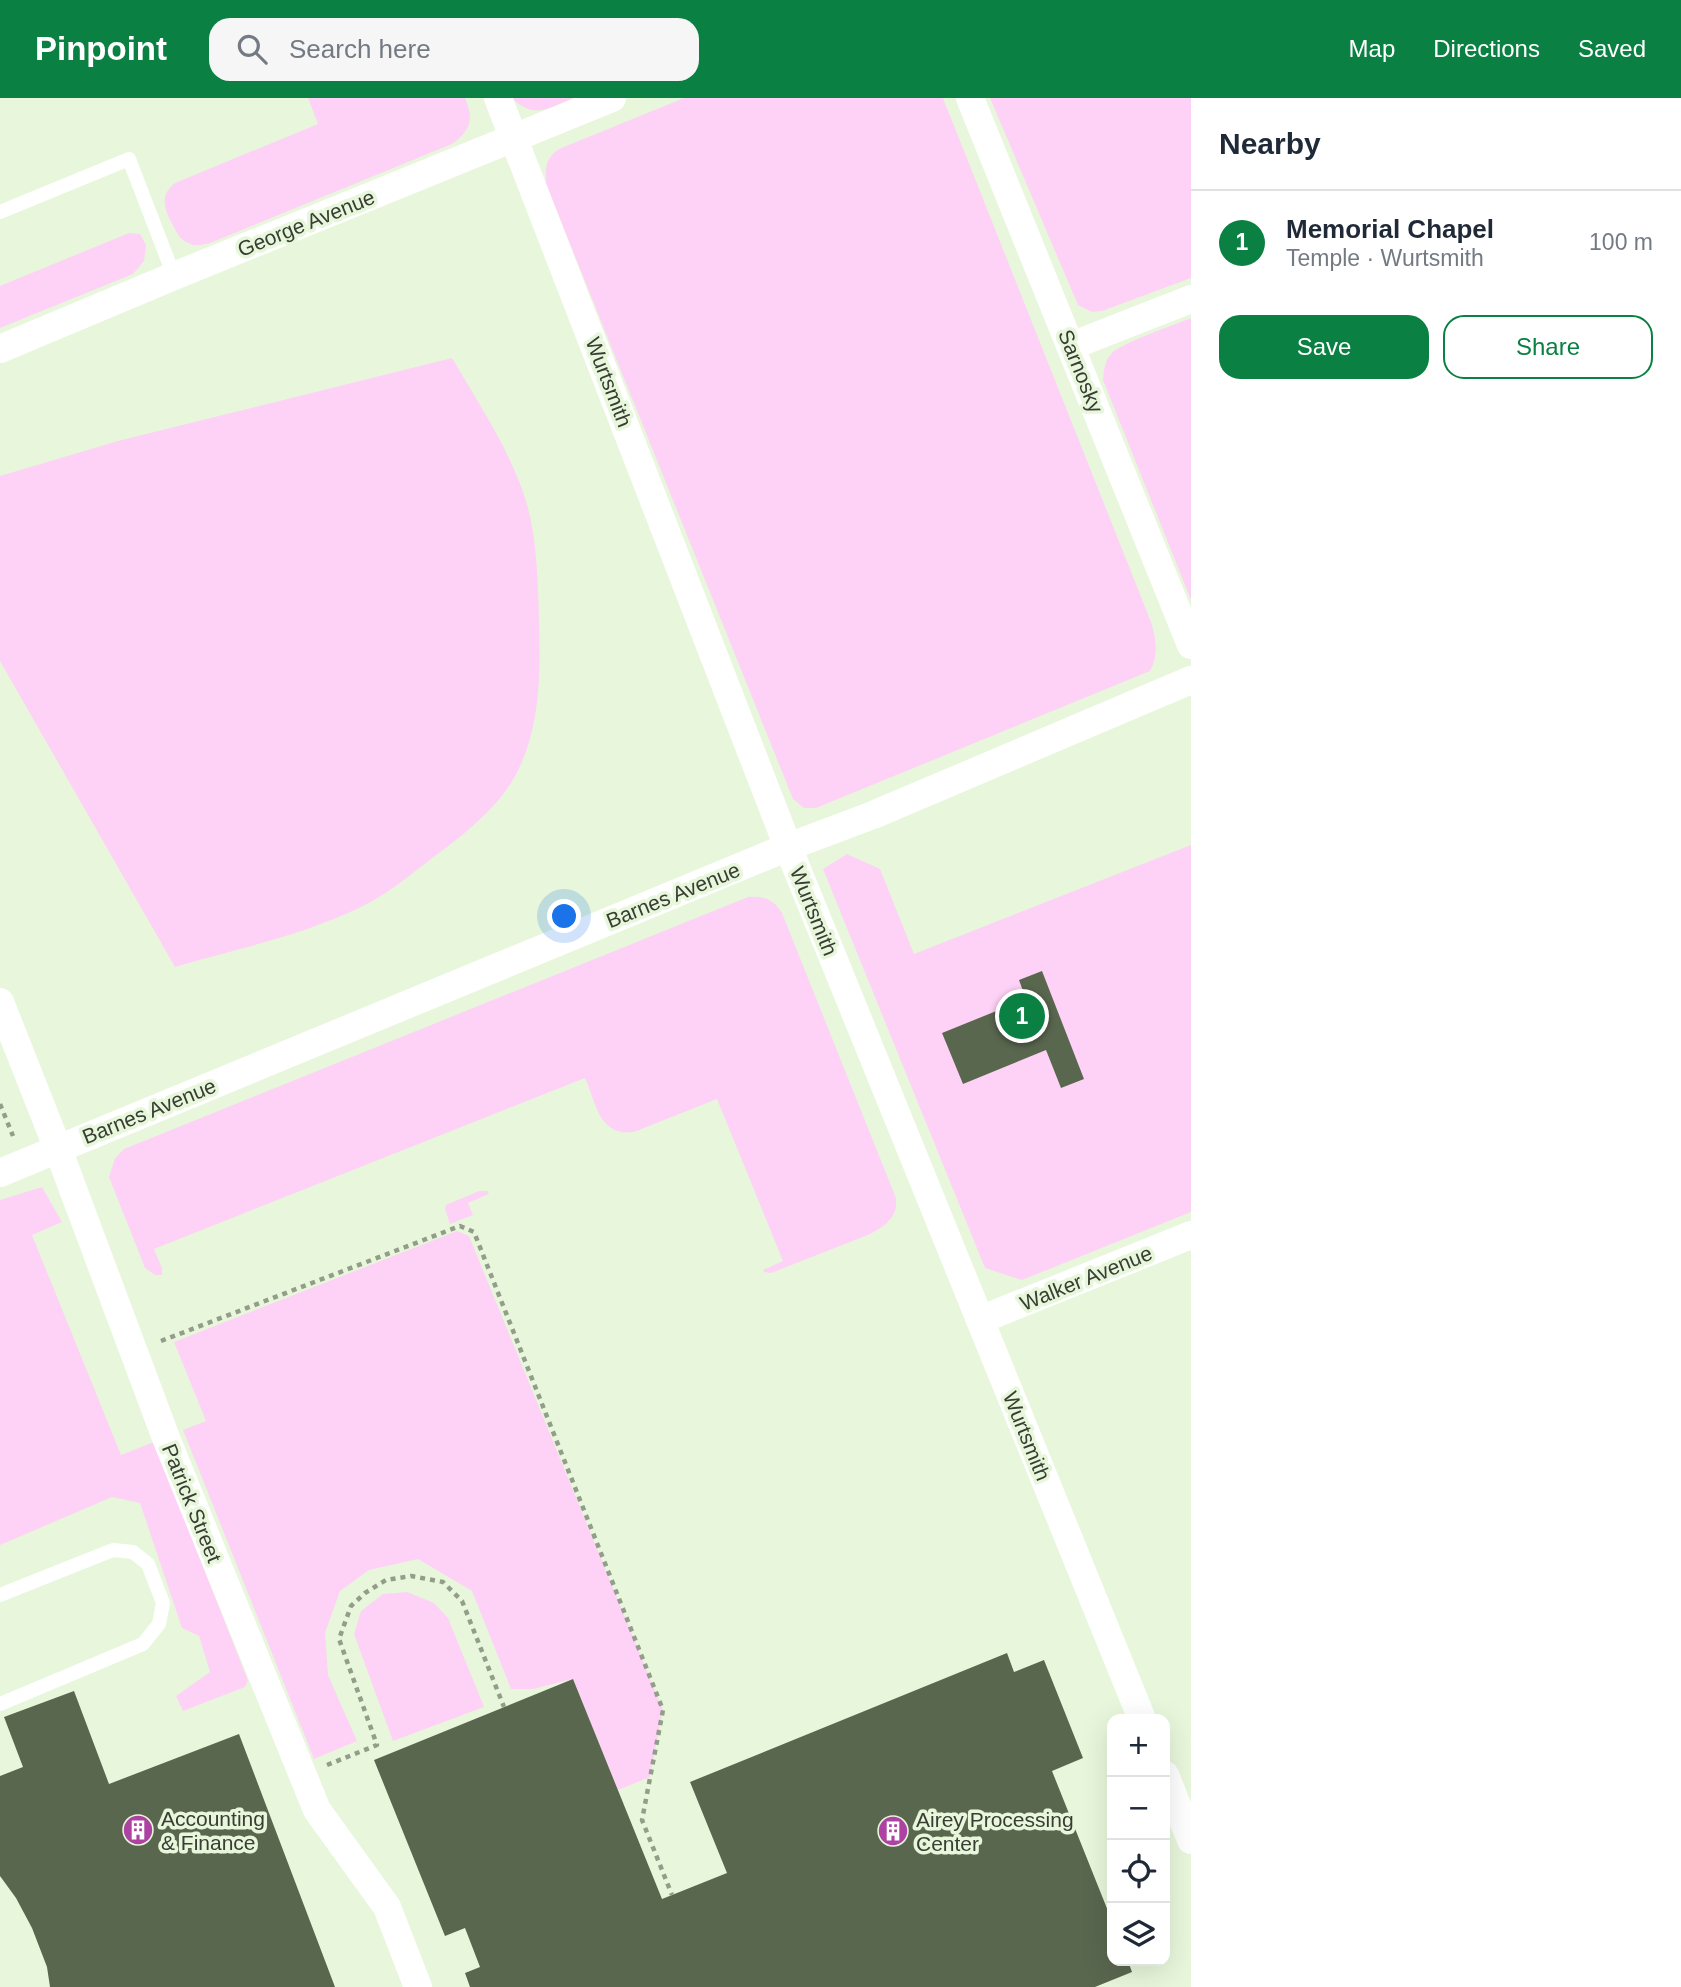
<!DOCTYPE html>
<meta charset="utf-8">
<style>
:root{--surface:#fff;--page:#f6f6f7;--text:#1f2937;--muted:#747a83;--line:#e0e1e3;--accent:#0b8043}
body{margin:0;font-family:Helvetica,sans-serif;background:var(--page);color:var(--text)}
.controls{position:absolute;right:21px;bottom:21px;display:grid;overflow:hidden;border-radius:14px;box-shadow:0 7px 28px #0002}
.controls button{width:63px;height:63px;display:grid;place-items:center;padding:0;border:0;border-bottom:2px solid var(--line);background:var(--surface);color:var(--text);font:35px sans-serif}
.you{position:absolute;left:565px;top:819px;width:24px;height:24px;margin:-18px;border:5px solid #fff;border-radius:50%;background:#1a73e8;box-shadow:0 0 0 10px #1a73e833}
.badge{display:grid;place-items:center;width:46px;height:46px;border-radius:50%;background:var(--accent);color:#fff;font-size:23px;font-weight:700}
.pin{position:absolute;translate:-50% -50%;border:4px solid #fff;box-shadow:0 2px 7px #0006}
.list{margin:0;padding:0;list-style:none}
h2{display:flex;justify-content:space-between;align-items:center;height:91px;margin:0;padding:0 28px;font-size:30px}
h2 small{font-size:23px;font-weight:400;color:var(--muted)}
.list li{display:grid;grid-template-columns:46px 1fr auto;gap:21px;align-items:center;box-sizing:border-box;height:105px;padding:0 28px;border-top:2px solid var(--line)}
.list b{display:block;font-size:26px;white-space:nowrap}
.list p{margin:0;font-size:23px;white-space:nowrap;color:var(--muted)}
.list em{font-size:23px;font-style:normal;color:var(--muted)}
.actions{display:flex;gap:14px;padding:21px 28px}
.actions a{flex:1;padding:16px 0;border:2px solid var(--accent);border-radius:21px;text-align:center;font-size:24px;color:var(--accent)}
.actions .main{background:var(--accent);color:#fff}
.icon{flex:none;width:38px;height:38px;fill:none;stroke:currentColor;stroke-width:2;stroke-linecap:round;stroke-linejoin:round}
.map{position:relative;flex:none;width:1191px;height:1889px;overflow:hidden}
header{display:flex;align-items:center;gap:42px;box-sizing:border-box;height:98px;padding:0 35px;background:var(--accent);color:#fff}
header strong{font-size:33px}
nav{display:flex;gap:38px;margin-inline-start:auto;font-size:24px}
.search{width:490px;height:63px;background:var(--page);display:flex;align-items:center;gap:18px;box-sizing:border-box;padding:0 24px;border-radius:21px;color:var(--muted);font-size:26px}
main{display:flex}
aside{flex:1;background:var(--surface)}
.map>svg:first-child{display:block}
</style>
<header>
<strong>Pinpoint</strong>
<div class="search"><svg class="icon" aria-label="search" viewBox="0 0 24 24"><circle cx="10" cy="10" r="6"/><path d="M15 15l6 6"/></svg>Search here</div>
<nav><a>Map</a><a>Directions</a><a>Saved</a></nav>
</header>
<main>
<div class="map">
<svg width="1191" height="1889" viewBox="0 0 1191 1889">
<rect width="100%" height="100%" fill="#e8f7dc"/>
<!-- green -->
<g fill="#fed2f6">
<path d="M308 0H465C474 21 471 33 452 46L210 145C202 147 196 149 188 145 181 142 177 136 174 129 165 113 158 98 175 85L318 26Z"/>
<path d="M512 0H573C549 10 534 22 512 0Z"/>
<path d="M684 0H943L1151 524C1156 540 1159 557 1150 573L816 710H804L793 701 546 86C545 71 545 60 559 51Z"/>
<polygon points="990,0 1191,0 1191,180 1102,213 1092,214 1078,207"/>
<polygon points="129,135 140,136 146,147 144,163 133,176 0,230 0,188"/>
<path d="M1191 220V502L1103 282C1104 273 1104 264 1111 256 1120 245 1175 227 1191 220Z"/>
<path d="M452 260C480 308 513 356 528 410 537 444 538 486 539 521 541 584 541 656 495 706 476 727 454 744 431 761 409 778 386 797 361 809 303 837 238 851 175 869L0 563V378L118 343Z"/>
<polygon points="1191,747 1191,1114 1022,1182 985,1170 823,771 847,756 880,771 914,856"/>
<path d="M748 799C764 798 773 801 782 815L896 1100C898 1120 885 1128 868 1137L771 1175 764 1174 763 1172 783 1163 717 1001 634 1034C599 1039 596 1005 585 980L154 1151 162 1170V1177H155L145 1170 109 1079 115 1060 124 1051Z"/>
<polygon points="42,1089 62,1124 32,1137 121,1357 154,1344 248,1583 245,1589 183,1613 176,1598 210,1574 199,1538 182,1530 140,1405 112,1399 0,1447 0,1102"/>
<polygon points="479,1093 487,1093 489,1096 468,1105 473,1117 450,1126 445,1111 446,1107"/>
<polygon points="457,1133 469,1138 663,1612 650,1679 618,1692 573,1581 533,1591 511,1591 472,1493 418,1461 369,1472 340,1493 325,1535 328,1577 357,1643 314,1661 183,1332 206,1323 174,1244"/>
<polygon points="407,1494 434,1505 448,1520 484,1609 393,1643 354,1536 361,1513 383,1496"/>
</g>
<!-- building -->
<g fill="#5a674f">
<polygon points="1042,873 1084,981 1061,990 1046,952 963,986 942,935 1026,901 1019,882"/>
<polygon points="1007,1555 1014,1574 1044,1562 1083,1660 1052,1673 1112,1823 1112,1863 1128,1863 1132,1874 1095,1889 470,1889 465,1875 480,1869 465,1830 445,1838 374,1662 573,1581 662,1801 727,1775 690,1684"/>
<polygon points="74,1593 109,1686 239,1636 335,1889 50,1889 47,1869 32,1830 16,1800 0,1778 0,1678 23,1669 4,1619"/>
</g>
<g fill="none" stroke-linecap="round" stroke-linejoin="round">
<!-- path -->
<g stroke="#929d8a" stroke-width="4.5" stroke-dasharray="5 5" stroke-linecap="butt">
<polyline points="0,1006 13,1038"/>
<polyline points="161,1243 460,1128 474,1134 663,1612 642,1722 672,1797"/>
<polyline points="327,1667 377,1647 339,1541 351,1508 365,1495 386,1482 411,1478 443,1484 462,1503 504,1609"/>
</g>
<!-- lane -->
<g stroke="#fff" stroke-width="14">
<polyline points="0,114 129,61 174,178"/>
<polyline points="0,1497 113,1452 133,1454 148,1466 163,1505 159,1526 143,1546 0,1606"/>
</g>
<!-- street -->
<g stroke="#fff" stroke-width="28">
<polyline points="498,0 788,749 1142,1621"/>
<polyline points="970,0 1191,547"/>
<polyline points="1071,248 1191,201"/>
<polyline points="0,251 174,178 612,0"/>
<polyline points="0,904 58,1051 166,1340 317,1712 387,1809 418,1889"/>
<polyline points="0,1075 788,749 873,717 1191,582"/>
<polyline points="980,1222 1191,1137"/>
<polyline points="1165,1677 1191,1742"/>
</g>
</g>
<!-- icons -->
<defs>
<g id="building-disc" transform="scale(1.575)"><circle r="9.5" fill="#ae42a2" stroke="#e8f7dc"/><path d="M-4-6H4V6H1V3H-1V6H-4ZM-2.5-4.3h1.7v1.8h-1.7ZM.8-4.3h1.7v1.8H.8ZM-2.5-1h1.7V.8h-1.7ZM.8-1h1.7V.8H.8Z" fill="#fff"/></g>
</defs>
<g fill-rule="evenodd">
<use href="#building-disc" x="138" y="1732"/>
<use href="#building-disc" x="893" y="1733"/>
</g>
<g text-anchor="middle" dominant-baseline="central" stroke-width="7" stroke-linejoin="round" paint-order="stroke">
<!-- street labels -->
<g font-size="21" fill="#383e33" stroke="#e8f7dc">
<text transform="translate(306 125) rotate(-22)">George Avenue</text>
<text transform="translate(1081 273) rotate(68)">Sarnosky</text>
<text transform="translate(609 284) rotate(69)">Wurtsmith</text>
<text transform="translate(673 797) rotate(-22)">Barnes Avenue</text>
<text transform="translate(814 813) rotate(68)">Wurtsmith</text>
<text transform="translate(149 1013) rotate(-22)">Barnes Avenue</text>
<text transform="translate(1086 1180) rotate(-22)">Walker Avenue</text>
<text transform="translate(1027 1338) rotate(68)">Wurtsmith</text>
<text transform="translate(192 1405) rotate(68)">Patrick Street</text>
</g>
<!-- poi labels -->
<g font-size="21" fill="#383e33" stroke="#e8f7dc" text-anchor="start">
<text x="161" y="1720">Accounting<tspan x="161" dy="24">&amp; Finance</tspan></text>
<text x="916" y="1721">Airey Processing<tspan x="916" dy="24">Center</tspan></text>
</g>
</g>
</svg>
<div class="controls">
<button>+</button>
<button>−</button>
<button><svg class="icon" aria-label="locate" viewBox="0 0 24 24"><circle cx="12" cy="12" r="6"/><path d="M12 2v4M12 18v4M2 12h4M18 12h4"/></svg></button>
<button><svg class="icon" aria-label="layers" viewBox="0 0 24 24"><path d="M12 4l9 5-9 5-9-5zM3 14l9 5 9-5"/></svg></button>
</div>
<div class="you"></div>
<div class="pin badge" style="left:1022px;top:918px">1</div>
</div>
<aside>
<h2>Nearby<small></small></h2>
<ul class="list">
<li><span class="badge">1</span><div><b>Memorial Chapel</b><p>Temple · Wurtsmith</p></div><em>100 m</em></li>
</ul>
<div class="actions"><a class="main">Save</a><a>Share</a></div>
</aside>
</main>
